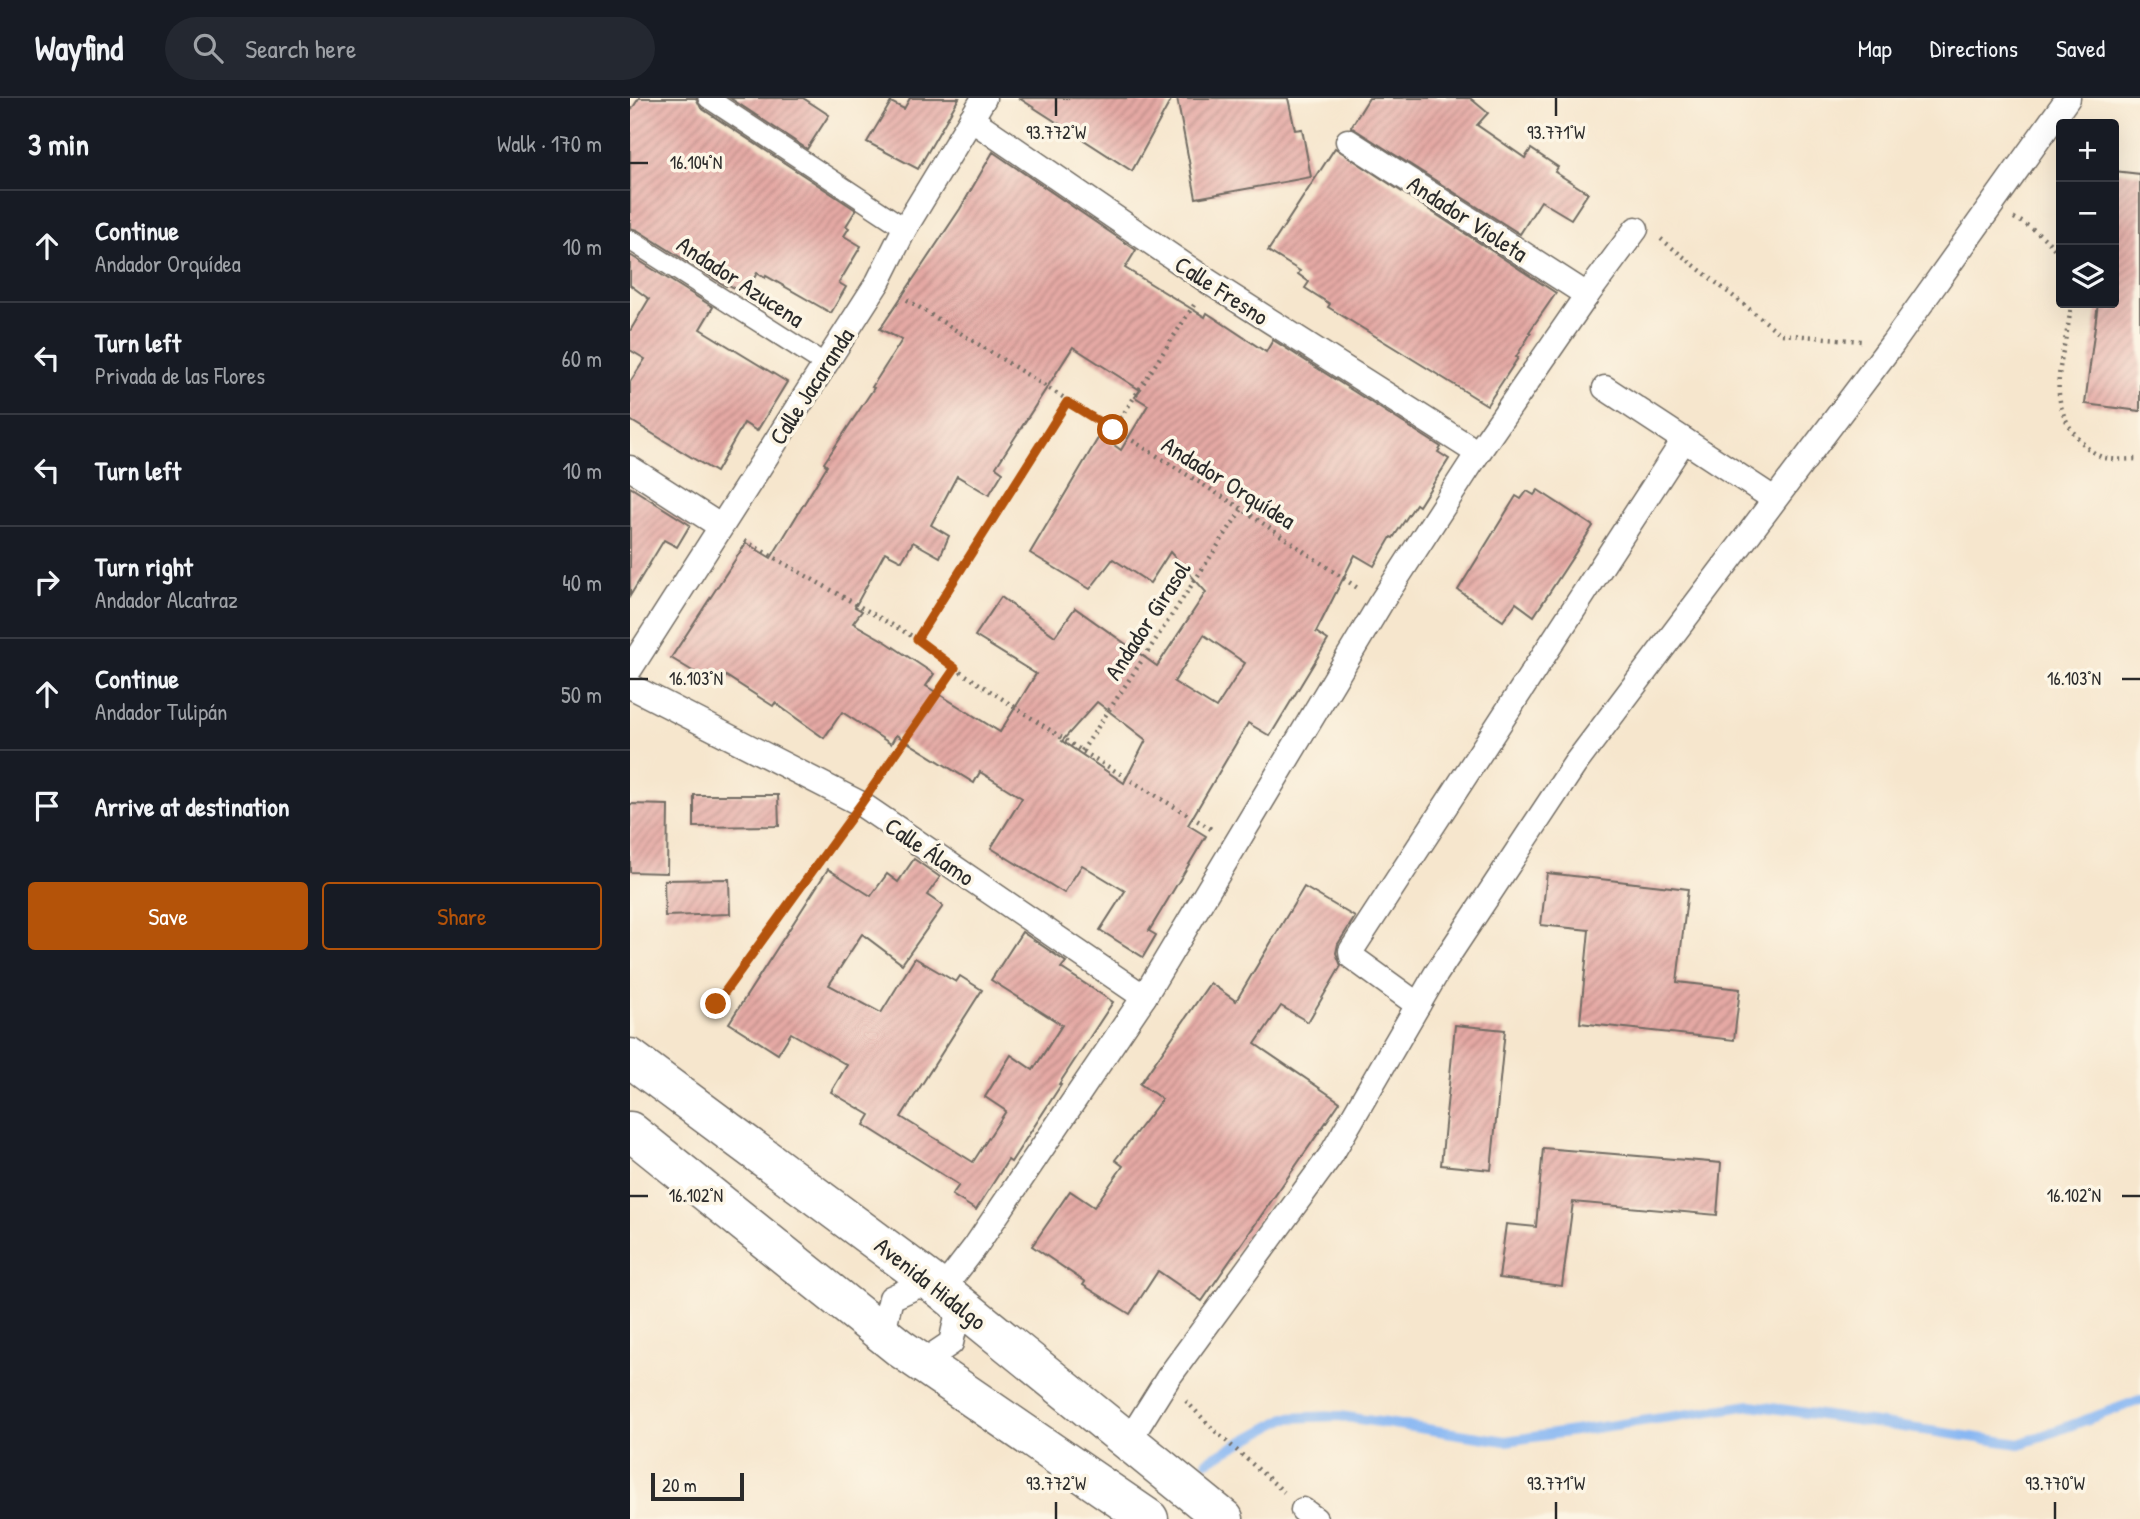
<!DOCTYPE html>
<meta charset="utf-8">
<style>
:root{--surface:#171b24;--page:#242831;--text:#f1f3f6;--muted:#9ea1a6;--line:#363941;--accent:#b45309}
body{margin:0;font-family:"Patrick Hand",sans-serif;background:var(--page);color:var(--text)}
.controls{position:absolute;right:21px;top:21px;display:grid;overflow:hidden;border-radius:7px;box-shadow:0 7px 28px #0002}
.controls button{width:63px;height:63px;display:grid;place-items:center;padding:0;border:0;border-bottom:2px solid var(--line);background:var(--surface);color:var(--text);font:35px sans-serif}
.scale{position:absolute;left:21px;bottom:18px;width:93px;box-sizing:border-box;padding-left:7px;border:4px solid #2b2b2b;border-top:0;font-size:19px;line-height:24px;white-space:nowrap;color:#2b2b2b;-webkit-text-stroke:5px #fcf5e5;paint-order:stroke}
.stop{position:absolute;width:21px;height:21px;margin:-16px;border:5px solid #b45309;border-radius:50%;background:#fff}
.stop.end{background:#b45309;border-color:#fff;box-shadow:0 2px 7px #0008}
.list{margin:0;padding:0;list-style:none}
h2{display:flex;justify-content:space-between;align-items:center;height:91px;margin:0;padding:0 28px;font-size:30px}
h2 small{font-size:23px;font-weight:400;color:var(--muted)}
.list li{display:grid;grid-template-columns:46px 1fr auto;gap:21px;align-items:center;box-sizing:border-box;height:112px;padding:0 28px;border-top:2px solid var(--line)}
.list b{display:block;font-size:26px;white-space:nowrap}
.list p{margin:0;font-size:23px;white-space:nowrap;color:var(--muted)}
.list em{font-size:23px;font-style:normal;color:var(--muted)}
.actions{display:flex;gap:14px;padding:21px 28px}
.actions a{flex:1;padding:16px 0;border:2px solid var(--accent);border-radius:7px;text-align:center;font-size:24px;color:var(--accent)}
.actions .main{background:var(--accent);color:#fff}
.icon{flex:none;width:38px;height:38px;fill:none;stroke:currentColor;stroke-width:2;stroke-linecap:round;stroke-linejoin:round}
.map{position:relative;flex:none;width:1510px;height:1421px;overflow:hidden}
header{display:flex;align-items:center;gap:42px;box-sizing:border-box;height:98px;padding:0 35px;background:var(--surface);border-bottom:2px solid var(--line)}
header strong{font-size:33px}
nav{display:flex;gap:38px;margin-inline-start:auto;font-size:24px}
.search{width:490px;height:63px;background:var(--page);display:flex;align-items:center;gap:18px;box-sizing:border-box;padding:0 24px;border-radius:38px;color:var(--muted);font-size:26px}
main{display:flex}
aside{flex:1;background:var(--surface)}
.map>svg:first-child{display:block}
</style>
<header>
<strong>Wayfind</strong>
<div class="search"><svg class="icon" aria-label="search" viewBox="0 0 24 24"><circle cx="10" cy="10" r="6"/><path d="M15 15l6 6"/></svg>Search here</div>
<nav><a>Map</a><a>Directions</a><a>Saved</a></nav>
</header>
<main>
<aside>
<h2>3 min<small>Walk · 170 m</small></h2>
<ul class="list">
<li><svg class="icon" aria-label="ahead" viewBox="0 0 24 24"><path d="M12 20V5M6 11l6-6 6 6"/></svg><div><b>Continue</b><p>Andador Orquídea</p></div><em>10 m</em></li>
<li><svg class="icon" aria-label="left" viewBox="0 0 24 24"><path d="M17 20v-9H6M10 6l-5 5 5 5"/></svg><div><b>Turn left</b><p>Privada de las Flores</p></div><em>60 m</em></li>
<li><svg class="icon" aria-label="left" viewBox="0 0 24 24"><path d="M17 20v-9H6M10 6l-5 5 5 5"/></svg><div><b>Turn left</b></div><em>10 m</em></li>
<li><svg class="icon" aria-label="right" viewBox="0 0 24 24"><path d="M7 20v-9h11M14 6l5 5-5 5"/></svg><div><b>Turn right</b><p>Andador Alcatraz</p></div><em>40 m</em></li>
<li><svg class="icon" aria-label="ahead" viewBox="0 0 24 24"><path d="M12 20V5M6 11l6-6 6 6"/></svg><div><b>Continue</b><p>Andador Tulipán</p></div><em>50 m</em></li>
<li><svg class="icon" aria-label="arrive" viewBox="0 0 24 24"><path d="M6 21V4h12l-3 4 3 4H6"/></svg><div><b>Arrive at destination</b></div></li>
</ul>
<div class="actions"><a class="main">Save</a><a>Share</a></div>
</aside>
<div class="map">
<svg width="1510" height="1421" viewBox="0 0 1510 1421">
<defs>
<pattern id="building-hatch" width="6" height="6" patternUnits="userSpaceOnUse" patternTransform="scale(1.75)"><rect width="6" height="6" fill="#e5a9a4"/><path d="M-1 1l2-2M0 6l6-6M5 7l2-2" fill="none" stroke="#ba8a86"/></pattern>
</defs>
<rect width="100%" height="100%" fill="#fcf5e5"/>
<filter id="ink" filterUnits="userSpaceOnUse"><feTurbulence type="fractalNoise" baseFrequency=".0143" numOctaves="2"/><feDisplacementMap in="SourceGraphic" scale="14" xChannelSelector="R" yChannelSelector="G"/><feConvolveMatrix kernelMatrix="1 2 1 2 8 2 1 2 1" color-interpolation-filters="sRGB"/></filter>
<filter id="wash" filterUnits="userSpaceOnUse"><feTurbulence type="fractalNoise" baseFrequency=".00686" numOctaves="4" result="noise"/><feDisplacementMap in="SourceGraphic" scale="28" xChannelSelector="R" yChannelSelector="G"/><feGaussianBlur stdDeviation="1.57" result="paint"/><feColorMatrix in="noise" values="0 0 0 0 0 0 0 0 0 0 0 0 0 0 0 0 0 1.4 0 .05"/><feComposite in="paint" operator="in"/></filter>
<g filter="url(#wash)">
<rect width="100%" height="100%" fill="#f6e6cd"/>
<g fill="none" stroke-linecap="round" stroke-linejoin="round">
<!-- stream -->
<polyline stroke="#88b7f3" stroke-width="10" points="577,1363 656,1320 709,1318 876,1343 1121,1307 1390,1346 1510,1302"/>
</g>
<g id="blocks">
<!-- building -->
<g fill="url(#building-hatch)" fill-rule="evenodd">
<polygon points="9,0 66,0 71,10 226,112 216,128 219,130 214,138 231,148 209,185 216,189 201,215 136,178 135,180 127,175 115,196 97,186 96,188 7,132 0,130 0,14"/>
<polygon points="100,0 173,0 199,17 177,51"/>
<polygon points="280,0 329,0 288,71 237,44 261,4 274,11"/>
<polygon points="389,0 542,0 502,73"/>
<polygon points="547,0 658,0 665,32 672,31 681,79 566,100"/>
<polygon points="739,0 840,0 858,15 847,27 895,60 901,51 928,69 925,74 958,95 941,121 911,103 890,136 721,29"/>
<polygon points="705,50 926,195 899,234 901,235 886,259 888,260 857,307 698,209 700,206 675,190 679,184 668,176 670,173 638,153"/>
<path d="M363 54 506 152 495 170 575 219 577 215 636 254 643 242 811 349 808 354 819 361 789 408 786 406 763 440 761 439 744 468 725 457 686 534 698 542 640 638 618 625 558 727 576 738 519 833 526 837 513 859 470 832 495 793 452 767 434 795 361 750 392 700 350 674 344 685 266 637 261 646 212 614 194 640 145 605 143 608 96 578 89 589 41 560 116 445 141 460 197 368 194 365 244 290 242 289 272 242 250 231 330 111ZM443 249 510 292 505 299 518 307 491 352 470 337 400 455 460 491 483 461 520 485 540 454 576 494 527 568 445 510 425 538 371 499 345 538 406 576 370 634 296 588 304 576 256 544 223 525 232 513 225 509 255 454 272 463 283 444 310 459 319 438 301 427 327 378 359 397 373 374 366 369ZM574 537 615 565 586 610 544 584ZM467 604 516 642 494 685 432 643Z"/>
<polygon points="1484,73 1510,76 1510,313 1455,306 1468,205 1484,205"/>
<polygon points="0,157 83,209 70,231 157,284 127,333 114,325 86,374 0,322 0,284 15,261 0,252 0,233 19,201 0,187"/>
<polygon points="0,389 60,427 47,449 34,442 0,498"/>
<polygon points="908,392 963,428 904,518 886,505 873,523 828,492 886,398 891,401 897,393 904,397"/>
<polygon points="64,697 148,697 149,728 64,729"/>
<polygon points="0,706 38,707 37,775 0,774"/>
<polygon points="284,761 310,779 297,797 313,808 272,866 232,836 199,887 251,915 285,860 326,884 330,878 352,892 271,1019 343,1064 376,1013 355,999 381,957 403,972 432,927 361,882 392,834 436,864 431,870 483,904 429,986 431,987 381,1064 378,1062 346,1112 322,1097 329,1087 234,1027 240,1017 201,994 217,967 161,935 148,956 99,925 198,771 241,798 257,776 268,784"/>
<polygon points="917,775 1058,791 1047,884 1110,891 1104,942 950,925 959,832 911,827"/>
<polygon points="99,781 100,816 35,818 34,782"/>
<polygon points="674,789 725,819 708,846 706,855 711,868 678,924 651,908 625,946 710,1004 572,1203 528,1173 500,1216 453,1187 455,1184 402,1148 440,1093 464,1109 493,1068 485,1062 532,1001 510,986 580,885 606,903"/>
<polygon points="825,927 875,932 861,1072 811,1067"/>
<polygon points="913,1050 1091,1065 1087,1117 943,1104 932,1188 869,1180 876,1126 906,1129"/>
</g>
</g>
</g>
<g filter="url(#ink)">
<use href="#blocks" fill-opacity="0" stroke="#726c64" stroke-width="2"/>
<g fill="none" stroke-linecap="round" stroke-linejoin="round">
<!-- pedestrian casing -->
<g stroke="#726c64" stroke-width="22">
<g id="pedestrian">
<polyline points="78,0 275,130"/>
<polyline points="0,142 195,266"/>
</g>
</g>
<!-- minor casing -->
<g stroke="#726c64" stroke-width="27">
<g id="minor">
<polyline points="341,21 579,184 848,355"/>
<polyline points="718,43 957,197"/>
<polyline points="975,290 1144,401"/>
<polyline points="0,370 90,428"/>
<polyline points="0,571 248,184 275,130 354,0"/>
<polyline points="0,588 231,706 514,899"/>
<polyline points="788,907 722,859 721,853 1054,342"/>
<polygon points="287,1188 312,1192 327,1218 321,1245 300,1259 270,1250 255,1225 261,1200"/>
<polyline points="312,1192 345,1149 514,899 750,506 848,355 957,197 1006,131"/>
<polyline points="498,1344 538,1280 701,1057 806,876 945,666 1263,245 1438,0"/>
<polyline points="673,1412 685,1421"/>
</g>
</g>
<!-- primary casing -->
<g stroke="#726c64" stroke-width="41">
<g id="primary">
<polyline points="0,960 312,1192 594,1421"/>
<polyline points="0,1033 270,1250 519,1421"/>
</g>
</g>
<!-- path -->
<g stroke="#726c64" stroke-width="4.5" stroke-dasharray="2 5" stroke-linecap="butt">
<path d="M1384 120C1404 130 1418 141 1431 159"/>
<polyline points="1031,141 1151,236 1231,243"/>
<polyline points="271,198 612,411 729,491"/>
<path d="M1441 205C1438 251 1413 293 1444 335 1451 344 1461 355 1472 359 1483 363 1499 361 1510 361"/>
<polyline points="483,332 564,207"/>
<polyline points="115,443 287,541 325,570 452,653 583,732"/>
<polyline points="287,541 437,304"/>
<polyline points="452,653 612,411"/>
<polyline points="246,684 325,570"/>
<polyline points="86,907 215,729"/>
<polyline points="556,1303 586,1334 654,1394"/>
</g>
<!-- pedestrian -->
<use href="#pedestrian" stroke="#fff" stroke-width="19"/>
<!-- minor -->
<use href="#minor" stroke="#fff" stroke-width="24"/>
<!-- primary -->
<use href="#primary" stroke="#fff" stroke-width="38"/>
</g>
</g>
<g fill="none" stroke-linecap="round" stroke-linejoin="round" filter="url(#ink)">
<!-- route -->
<polyline stroke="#b45309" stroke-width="9" points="86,906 231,706 325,570 287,541 437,304 483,332"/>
</g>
<!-- ticks -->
<path fill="none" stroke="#2b2b2b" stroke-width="2.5" d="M426 0V18M926 0V18M0 65H18M0 581H18M1492 581H1510M0 1098H18M1492 1098H1510M426 1404V1421M926 1404V1421M1425 1404V1421"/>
<g text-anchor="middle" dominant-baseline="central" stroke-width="7" stroke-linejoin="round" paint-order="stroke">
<!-- street labels -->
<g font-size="24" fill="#2b2b2b" stroke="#fcf5e5">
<text transform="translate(838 120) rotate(33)">Andador Violeta</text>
<text transform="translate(111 183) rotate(33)">Andador Azucena</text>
<text transform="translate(592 192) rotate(33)">Calle Fresno</text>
<text transform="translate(181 288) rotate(-57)">Calle Jacaranda</text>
<text transform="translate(599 384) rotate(32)">Andador Orquídea</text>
<text transform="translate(517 522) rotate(-57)">Andador Girasol</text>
<text transform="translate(300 753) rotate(34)">Calle Álamo</text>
<text transform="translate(301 1185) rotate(38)">Avenida Hidalgo</text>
</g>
</g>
<g font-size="18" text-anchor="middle" fill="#2b2b2b" stroke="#fcf5e5" stroke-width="7" stroke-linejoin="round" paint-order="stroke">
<text x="426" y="41">93.772°W</text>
<text x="926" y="41">93.771°W</text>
<text x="66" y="71">16.104°N</text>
<text x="66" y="587">16.103°N</text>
<text x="1444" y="587">16.103°N</text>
<text x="66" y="1104">16.102°N</text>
<text x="1444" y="1104">16.102°N</text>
<text x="426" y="1392">93.772°W</text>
<text x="926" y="1392">93.771°W</text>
<text x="1425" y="1392">93.770°W</text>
</g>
</svg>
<div class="controls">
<button>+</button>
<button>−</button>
<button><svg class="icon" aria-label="layers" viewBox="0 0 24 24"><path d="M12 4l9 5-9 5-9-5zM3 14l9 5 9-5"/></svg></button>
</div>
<div class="scale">20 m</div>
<div class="stop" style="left:483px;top:332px"></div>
<div class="stop end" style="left:86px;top:906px"></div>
</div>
</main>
